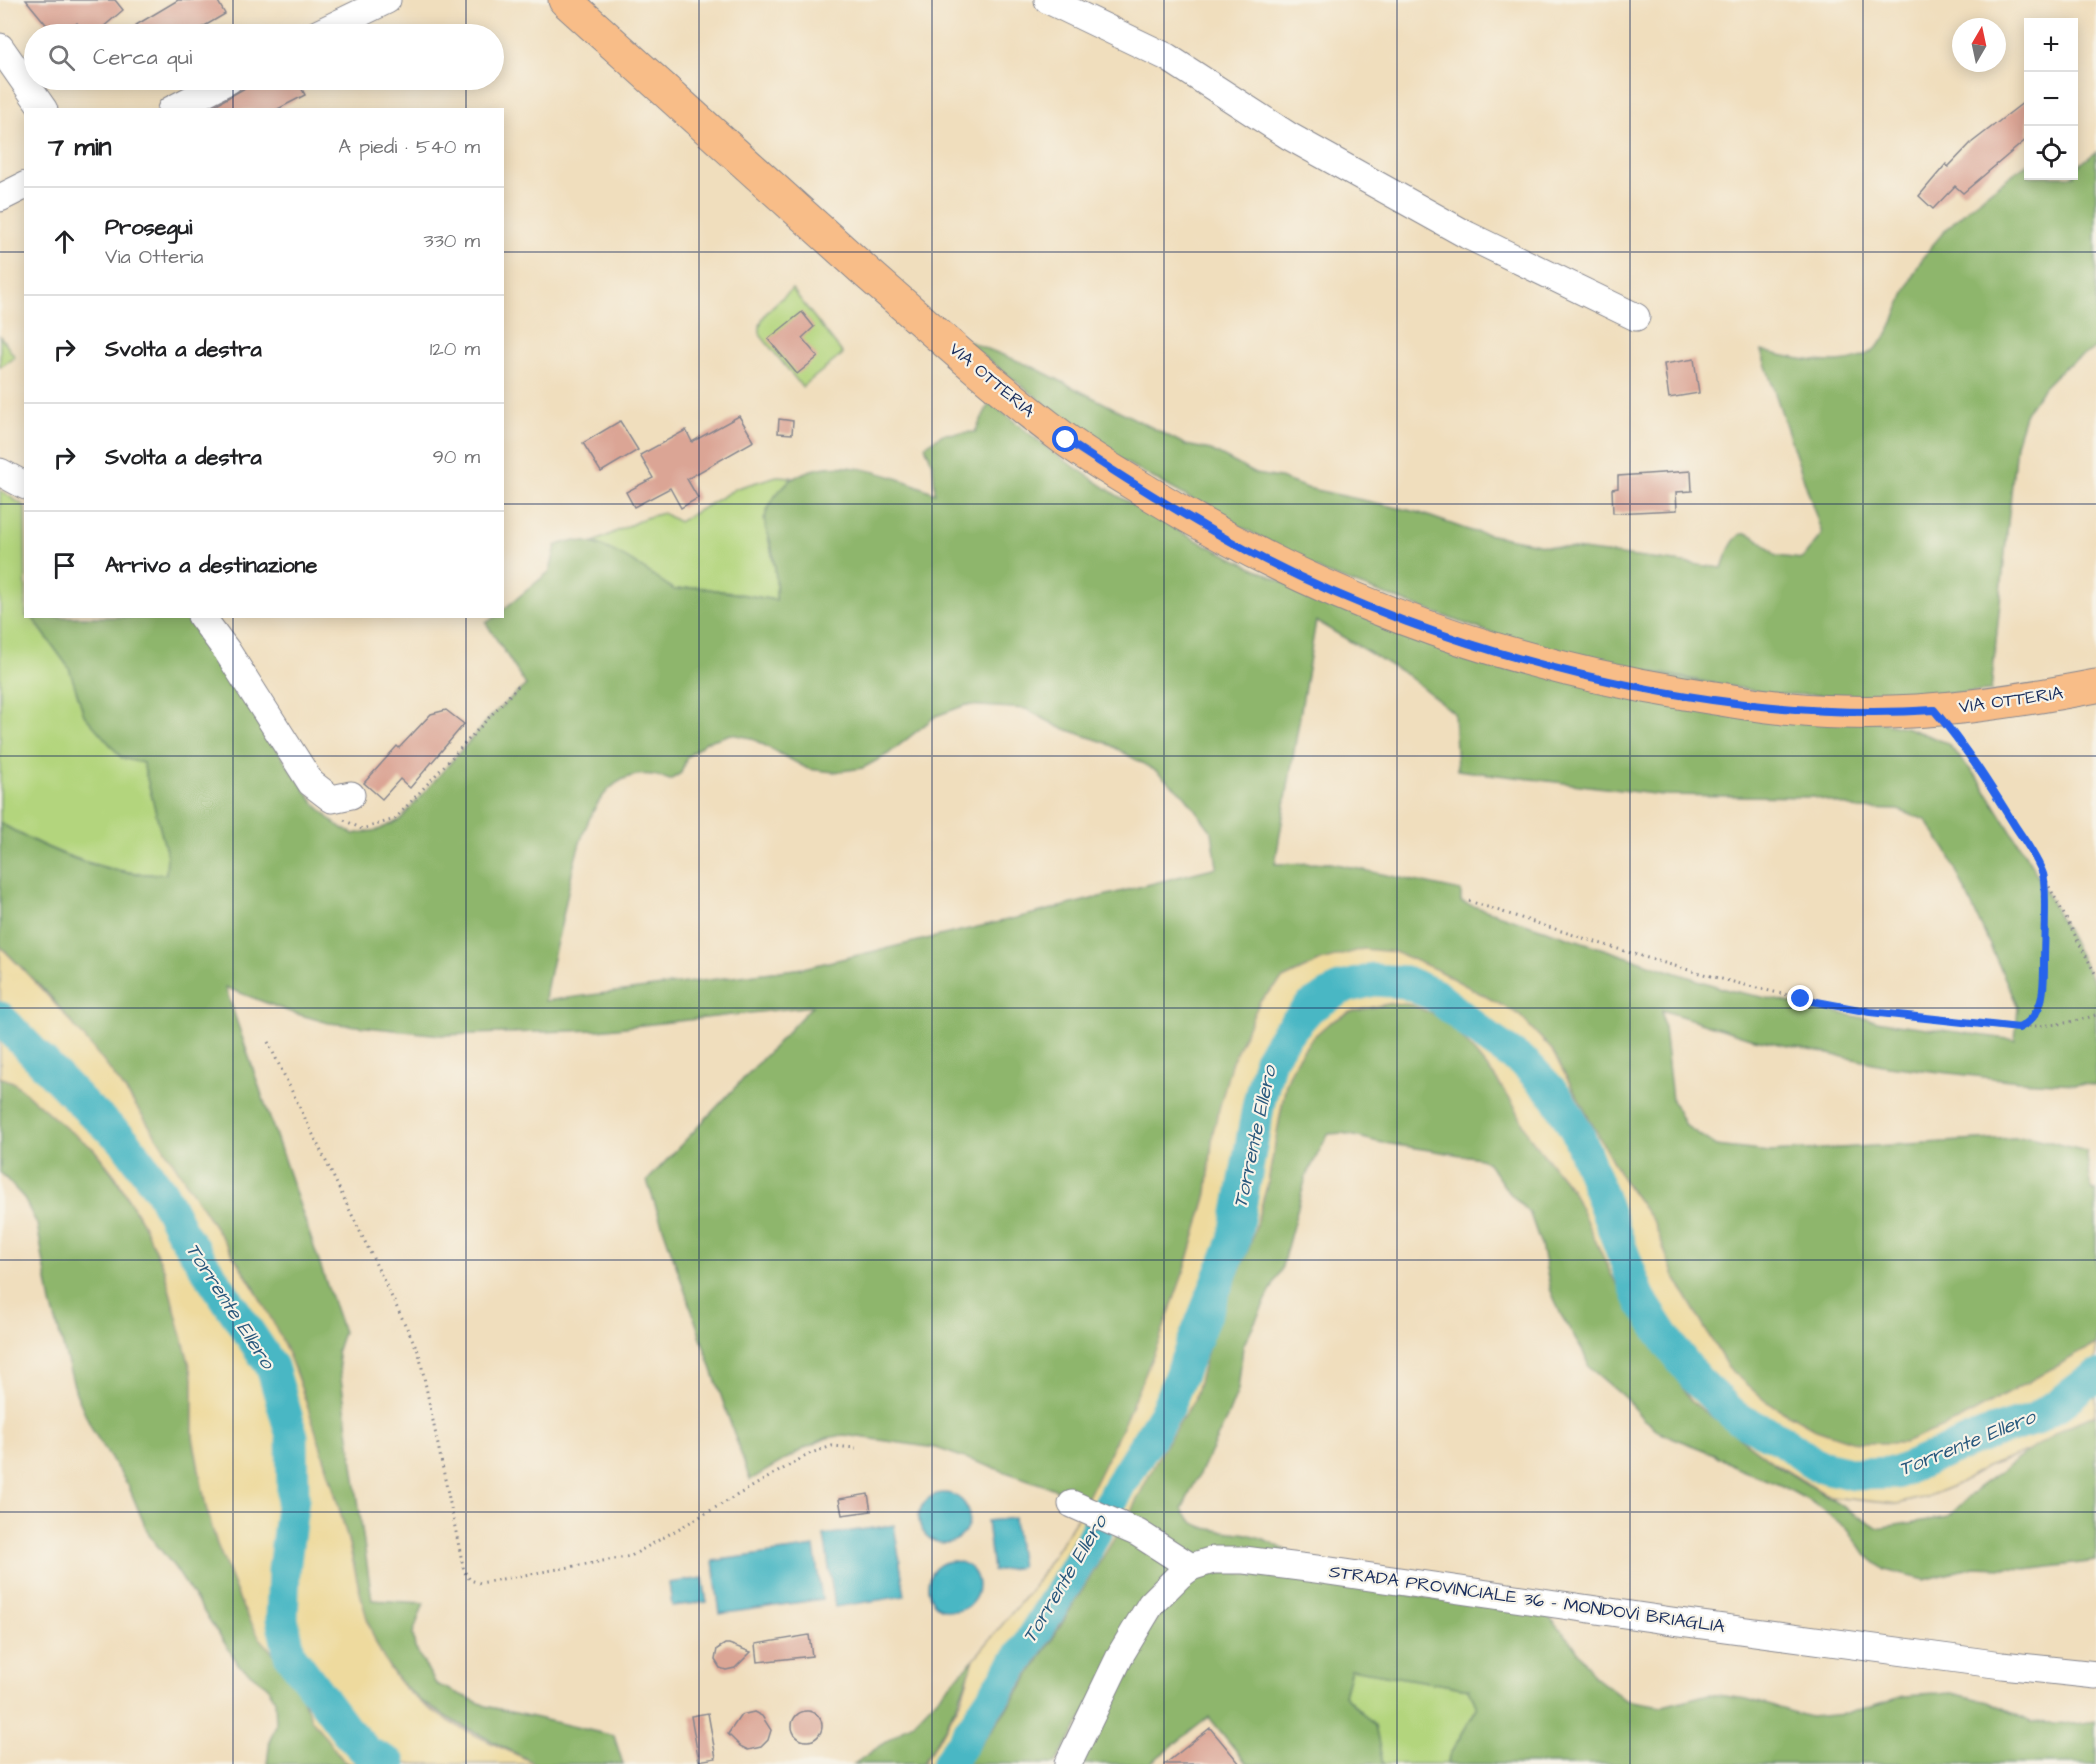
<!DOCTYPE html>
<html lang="it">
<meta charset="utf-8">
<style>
:root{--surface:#fff;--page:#f6f6f6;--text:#202124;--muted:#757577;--line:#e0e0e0}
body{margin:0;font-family:"Architects Daughter",sans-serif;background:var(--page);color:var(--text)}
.controls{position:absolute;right:18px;top:18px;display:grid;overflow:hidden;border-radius:0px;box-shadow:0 3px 15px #0003}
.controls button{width:54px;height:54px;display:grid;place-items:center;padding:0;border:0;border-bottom:2px solid var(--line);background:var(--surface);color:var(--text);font:30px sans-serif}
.compass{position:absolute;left:1952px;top:18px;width:54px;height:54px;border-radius:50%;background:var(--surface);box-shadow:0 3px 15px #0003;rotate:9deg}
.stop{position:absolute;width:18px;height:18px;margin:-14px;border:4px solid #2563eb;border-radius:50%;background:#fff}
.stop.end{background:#2563eb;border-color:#fff;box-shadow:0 2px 6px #0008}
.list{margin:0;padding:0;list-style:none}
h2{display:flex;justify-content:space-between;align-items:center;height:78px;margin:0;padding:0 24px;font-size:26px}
h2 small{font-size:20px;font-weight:400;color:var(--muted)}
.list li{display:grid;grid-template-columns:39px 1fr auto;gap:18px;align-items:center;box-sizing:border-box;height:108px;padding:0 24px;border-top:2px solid var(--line)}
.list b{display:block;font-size:22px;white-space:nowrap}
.list p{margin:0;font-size:20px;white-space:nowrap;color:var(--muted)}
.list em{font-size:20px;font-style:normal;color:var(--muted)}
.icon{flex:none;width:33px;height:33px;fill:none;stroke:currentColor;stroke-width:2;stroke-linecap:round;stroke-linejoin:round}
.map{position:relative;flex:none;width:2096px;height:1764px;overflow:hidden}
.search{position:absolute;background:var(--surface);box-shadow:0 3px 15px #0003;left:24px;top:24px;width:480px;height:66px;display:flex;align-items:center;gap:15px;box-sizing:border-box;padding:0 21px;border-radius:33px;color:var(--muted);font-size:22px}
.panel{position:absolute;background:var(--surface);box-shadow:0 3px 15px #0003;left:24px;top:108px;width:480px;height:510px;border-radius:0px}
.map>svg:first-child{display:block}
</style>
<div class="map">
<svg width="2096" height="1764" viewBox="0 0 2096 1764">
<rect width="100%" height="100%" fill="#f7f3e8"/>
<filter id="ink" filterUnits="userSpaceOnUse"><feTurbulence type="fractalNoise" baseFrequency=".0167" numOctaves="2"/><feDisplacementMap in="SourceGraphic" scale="12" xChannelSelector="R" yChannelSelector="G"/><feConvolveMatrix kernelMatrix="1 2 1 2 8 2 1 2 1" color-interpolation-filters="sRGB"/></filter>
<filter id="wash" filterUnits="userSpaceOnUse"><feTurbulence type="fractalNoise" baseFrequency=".008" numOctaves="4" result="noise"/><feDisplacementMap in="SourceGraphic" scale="24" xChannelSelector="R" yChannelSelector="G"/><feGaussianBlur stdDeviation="1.35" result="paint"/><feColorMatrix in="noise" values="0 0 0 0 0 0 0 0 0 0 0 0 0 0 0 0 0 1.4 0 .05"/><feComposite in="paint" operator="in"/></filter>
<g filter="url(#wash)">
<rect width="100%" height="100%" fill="#f0debd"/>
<!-- green -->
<g fill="#b3d57d" stroke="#67826e" stroke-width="1.5">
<path d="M792 289 843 354 802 387 761 336C754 316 779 302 792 289Z"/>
<polygon points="0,336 15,357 0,367"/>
<polygon points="777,476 792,477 775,496 764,519 776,573 776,600 697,587 674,590 636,564 594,542 645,518 663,513 679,522 737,488"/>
<path d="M0 490 25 507 26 616 32 617 69 668 78 691 105 738 122 758 143 763 167 855 166 875C107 875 50 852 0 823Z"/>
<polygon points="1351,1669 1469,1689 1477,1708 1449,1756 1448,1764 1383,1764 1375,1726 1344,1695"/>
</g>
<!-- forest -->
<g fill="#8eb66c" stroke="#547265" stroke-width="1.5" fill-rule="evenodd">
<path d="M2096 152V348L2064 367 2044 387 2026 412 2016 444 1991 691 1900 697 1772 694 1544 652 1325 573 1110 454 960 338 1033 367 1186 445 1211 450 1256 474 1280 478 1307 488 1417 512 1471 531 1543 545 1722 568C1735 526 1747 523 1776 556L1802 559 1822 534 1761 351C1803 359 1866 380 1890 329 1901 305 1908 280 1923 258 1949 219 1991 190 2028 163V176H2074V165L2078 166Z"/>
<path d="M990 402 1051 451 1118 496 1188 536 1318 599 1908 728 1947 743 1980 781 2031 864 2096 987V1085L2019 1081 1888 1066 1750 1038 1662 1010 1672 1100 1685 1125 1716 1146 1770 1152 2031 1137 2086 1151 2092 1191H2096V1344L1960 1420 1904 1443H1857L1813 1428 1765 1401 1728 1368 1674 1276 1654 1223 1620 1175 1551 1049 1518 1014 1435 969 1321 961 1283 979 1260 1001 1213 1132 1207 1194 1187 1263 1160 1341 1120 1432 1087 1500 936 1448 844 1435 827 1438 807 1447 750 1480 647 1181 812 1006 598 1030 441 1035 329 1023 290 1012 225 987 343 1332 337 1350 372 1600 424 1603 413 1633 415 1648 436 1684 486 1706 614 1736 623 1764H536L448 1718 421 1701 400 1682 382 1657 363 1611 352 1555 331 1478 295 1370 254 1287 128 1094 50 996 0 946V823C48 851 109 878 166 874L167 855 143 763 122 758 84 715 69 668 32 617H186L314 803 335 824 353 834 378 830 400 820 494 713 526 685 486 623 495 617 502 616 503 610 550 571 556 546C592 527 644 569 674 590L697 587 776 600C777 582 775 563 771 545 770 537 763 526 765 518 766 510 774 497 780 490 820 446 889 474 935 493L933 465 925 446 943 434 975 432ZM1316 621 1407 675 1454 713 1457 770 1662 795 1813 797 1858 809 1898 810 1926 820 1948 853 2018 1007 2015 1040 1882 1022 1728 990 1461 902V891L1331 863 1275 864ZM966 705 1026 709 1059 727 1107 743 1156 771 1185 796 1212 832 1217 867 1037 913 803 968 545 1001C548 973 557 944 563 916 574 863 590 748 670 780L681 773 687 757 706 742 731 734 751 738 808 769 834 772 863 768 888 754 936 716Z"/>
<path d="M1392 1003 1412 1005 1435 1015 1455 1029 1494 1076 1516 1108 1529 1136 1572 1190 1612 1276 1691 1401 1776 1465 1877 1528 1948 1517 1979 1487 2029 1451 2062 1429 2096 1414V1561L2034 1569 1974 1567 1924 1580 1885 1570 1864 1553 1849 1530 1815 1504 1780 1485 1739 1469 1714 1454 1663 1434 1643 1419 1625 1398 1589 1367 1582 1349 1561 1315 1551 1291 1541 1245 1530 1214 1507 1190 1488 1163 1480 1158 1378 1142 1343 1133 1328 1134 1306 1177 1281 1270 1243 1346 1238 1390 1227 1418 1182 1509C1194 1535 1227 1529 1251 1535 1265 1538 1277 1545 1290 1553L1189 1555 1128 1517 1162 1449 1194 1400 1211 1338 1250 1245 1268 1182 1286 1083 1296 1060 1312 1038 1329 1023 1350 1012Z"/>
<polygon points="0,1077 13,1082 66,1128 94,1149 115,1177 143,1224 164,1269 193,1377 193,1437 206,1507 217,1544 243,1608 276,1658 294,1676 305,1705 343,1760 350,1764 267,1764 270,1740 276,1725 275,1700 267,1686 239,1665 175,1568 149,1535 128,1485 93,1431 76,1393 51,1303 37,1224 23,1197 0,1172"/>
<path d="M1116 1533 1175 1566 1055 1764H965C1023 1693 1069 1612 1116 1533Z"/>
<polygon points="1230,1572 1385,1591 1549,1617 1571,1641 1594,1676 1625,1700 1663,1706 1709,1694 1747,1699 1810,1717 1846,1714 1904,1696 1952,1693 1989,1702 2031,1722 2075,1724 2096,1721 2096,1764 1448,1764 1449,1756 1477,1708 1469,1689 1351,1669 1344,1695 1375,1726 1383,1764 1247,1764 1209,1717 1149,1764 1080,1764 1135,1649 1177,1590 1204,1575"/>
<path d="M974 1659C962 1698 946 1730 922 1764H854L914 1722Z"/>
</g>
<!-- sand -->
<g fill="#eeda9e" stroke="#84847e" stroke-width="1.5">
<path d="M0 946C46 992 91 1042 129 1096 156 1134 181 1175 207 1215 239 1265 276 1317 296 1374 315 1426 331 1479 346 1533 360 1585 364 1637 398 1680 427 1718 494 1743 536 1764H350L343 1760 312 1720 294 1676 260 1638 243 1608 217 1544 206 1507 193 1437V1377L164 1269 143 1224 116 1177 94 1149 66 1128 13 1082 0 1077Z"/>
<polygon points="1363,949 1395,952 1435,969 1518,1014 1551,1049 1620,1175 1654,1223 1674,1276 1728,1368 1765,1401 1813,1428 1857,1443 1904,1443 1960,1420 2096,1344 2096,1414 2062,1429 2029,1451 1987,1467 1956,1485 1926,1497 1897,1504 1830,1497 1774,1463 1691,1401 1612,1276 1572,1190 1529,1136 1516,1108 1494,1076 1455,1029 1435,1015 1412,1005 1392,1003 1350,1012 1329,1023 1312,1038 1296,1060 1286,1083 1268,1182 1250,1245 1211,1338 1194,1400 1162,1450 1128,1517 1031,1671 987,1736 965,1764 922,1764 942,1735 962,1698 974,1659 1033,1587 1079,1515 1120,1432 1159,1341 1187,1263 1207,1194 1213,1132 1231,1064 1260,1001 1283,979 1321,961"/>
</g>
<!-- water -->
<g fill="#4ab7c4" stroke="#327391" stroke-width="1.5">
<circle cx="944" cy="1518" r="25"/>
<polygon points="1014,1518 1021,1567 993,1571 987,1521"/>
<polygon points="894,1525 905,1596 835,1607 824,1535"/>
<polygon points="814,1547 822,1599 720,1614 713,1561"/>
<circle cx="953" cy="1586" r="25"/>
<polygon points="703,1578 707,1602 672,1606 669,1583"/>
</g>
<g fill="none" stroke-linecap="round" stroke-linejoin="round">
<!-- stream -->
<polyline stroke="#4ab7c4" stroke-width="5" points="360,1764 368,1753"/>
<!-- river -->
<g stroke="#4ab7c4" stroke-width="33">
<polyline points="0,1018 86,1107 125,1142 162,1193 181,1231 272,1367 292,1436 293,1498 284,1570 282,1619 290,1655 346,1730 368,1753 390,1764"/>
<polyline points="948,1764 1025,1649 1083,1556 1120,1484 1166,1411 1234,1241 1259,1102 1270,1059 1286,1034 1310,1007 1342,988 1373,980 1405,982 1435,995 1492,1041 1527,1065 1557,1097 1578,1134 1640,1299 1669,1344 1697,1380 1737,1418 1782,1440 1816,1465 1854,1474 1896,1473 1985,1435 2032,1420 2057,1405 2096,1376"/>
</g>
</g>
<g id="blocks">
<!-- building -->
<g fill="#dba595">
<polygon points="26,0 115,0 123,10 95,34 86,34 77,23 63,34 54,34"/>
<polygon points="178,0 217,0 225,14 191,34 142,34 136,25"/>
<polygon points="259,80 297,80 305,95 276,110 206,110"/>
<polygon points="2028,99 2028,138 1963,193 1955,186 1933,209 1919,196 1946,164 1948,167 1971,143"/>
<polygon points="802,312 814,327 802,338 818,357 797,374 768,339"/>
<polygon points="1694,359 1699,393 1669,398 1664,364"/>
<polygon points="739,416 754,441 687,479 698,498 681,508 670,488 634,507 626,492 653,478 640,455 686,430 692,442"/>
<polygon points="779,419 793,421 792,434 778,433"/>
<polygon points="620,421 638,450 601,472 583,443"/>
<polygon points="1691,471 1692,491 1676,492 1677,510 1613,513 1612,489 1618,488 1618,476"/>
<polygon points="446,710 464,724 410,788 400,779 382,799 364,783 397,746 399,748 431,714"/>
<polygon points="868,1494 871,1511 842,1515 839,1499"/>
<polygon points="809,1635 812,1656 758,1662 756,1644"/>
<polygon points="725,1644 729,1644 751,1652 735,1668 726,1670 720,1668 715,1660 717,1649"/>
<circle cx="807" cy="1726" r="15"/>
<polygon points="754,1712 762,1716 771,1730 768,1740 761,1747 748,1750 740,1746 728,1734 741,1715"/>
<polygon points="708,1713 716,1758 699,1761 691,1716"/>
<polygon points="1210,1728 1240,1764 1165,1764"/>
</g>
</g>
</g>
<g filter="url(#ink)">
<use href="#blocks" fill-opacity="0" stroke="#86868e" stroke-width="1.5"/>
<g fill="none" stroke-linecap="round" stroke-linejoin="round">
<!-- minor casing -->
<g stroke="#86868e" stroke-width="29">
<g id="minor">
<polyline points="1048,0 1167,57 1289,136 1467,235 1636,317"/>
<polyline points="317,34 387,0"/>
<polyline points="0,47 44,110"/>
<polyline points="171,110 229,80"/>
<polyline points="0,198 26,185"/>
<polyline points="0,472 26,486"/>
<polyline points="201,616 227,651 311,783 332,799 351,795"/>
<polyline points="1072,1504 1138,1533 1191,1567"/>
<polyline points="1068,1764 1122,1652 1151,1604 1180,1575 1191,1567 1213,1560 1244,1560 1316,1569 1672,1621 2002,1665 2096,1675"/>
</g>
</g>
<!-- major casing -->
<g stroke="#86868e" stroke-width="35">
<path id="major" d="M565 0C665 91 765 182 866 272 930 328 994 386 1062 437 1090 458 1121 476 1151 494 1315 595 1494 662 1684 693 1737 702 1789 711 1842 712 1928 715 2012 702 2096 686"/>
</g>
<!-- path -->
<g stroke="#86868e" stroke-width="3" stroke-dasharray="1.5 4.5" stroke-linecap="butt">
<polyline points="1954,734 2025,841 2096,975"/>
<polyline points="344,820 362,829 395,819 519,685"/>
<path d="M1469 901C1629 953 1779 1005 1948 1021 2000 1026 2046 1032 2096 1015"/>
<polyline points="2022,1027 2037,1015 2043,999 2043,877"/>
<polyline points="268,1042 419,1353 464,1571 470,1580 480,1583 631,1556 811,1453 832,1446 856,1448"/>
</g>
<!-- minor -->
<use href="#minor" stroke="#fff" stroke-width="27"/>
<!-- major -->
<use href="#major" stroke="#f8bd88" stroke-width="33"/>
</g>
</g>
<g fill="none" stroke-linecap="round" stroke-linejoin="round" filter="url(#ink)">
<!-- route -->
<path stroke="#2563eb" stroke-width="8" d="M1066 440C1125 479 1186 517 1248 551 1443 655 1713 724 1934 710 1965 746 1990 785 2015 826 2025 841 2037 857 2043 874 2047 887 2044 943 2044 961 2044 988 2045 1015 2019 1028L1870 1012 1801 999"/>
</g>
<!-- grid -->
<path fill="none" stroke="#1b2f5e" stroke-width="1.5" stroke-opacity="0.55" d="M233 0V34M466 0V34M699 0V1764M932 0V1764M1164 0V1764M1397 0V1764M1630 0V1764M1863 0V1764M233 80V110M466 80V110M0 252H26M502 252H2096M0 504H26M502 504H2096M233 616V1764M466 616V1764M0 756H2096M0 1008H2096M0 1260H2096M0 1512H2096"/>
<g text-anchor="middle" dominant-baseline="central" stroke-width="4.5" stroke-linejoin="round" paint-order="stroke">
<!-- street labels -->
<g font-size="18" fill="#1b2f5e" stroke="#f7f3e8">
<text transform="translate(992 380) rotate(40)">VIA OTTERIA</text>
<text transform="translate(2011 700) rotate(-8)">VIA OTTERIA</text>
<text transform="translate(1527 1599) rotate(8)">STRADA PROVINCIALE 36 - MONDOVÌ BRIAGLIA</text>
</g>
<!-- water labels -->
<g font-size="20" font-style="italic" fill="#29587d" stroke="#f7f3e8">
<text transform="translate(1255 1137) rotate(-78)">Torrente Ellero</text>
<text transform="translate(230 1306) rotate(57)">Torrente Ellero</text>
<text transform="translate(1967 1443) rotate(-22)">Torrente Ellero</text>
<text transform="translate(1065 1579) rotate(-59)">Torrente Ellero</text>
</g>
</g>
</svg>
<div class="controls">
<button>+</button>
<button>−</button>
<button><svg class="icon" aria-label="locate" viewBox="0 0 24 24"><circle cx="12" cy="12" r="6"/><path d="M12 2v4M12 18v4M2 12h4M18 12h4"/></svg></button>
</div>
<svg class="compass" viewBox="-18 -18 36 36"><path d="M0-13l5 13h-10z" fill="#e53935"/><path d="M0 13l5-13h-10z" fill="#757577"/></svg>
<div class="stop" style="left:1066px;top:440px"></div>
<div class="stop end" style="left:1801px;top:999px"></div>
<div class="search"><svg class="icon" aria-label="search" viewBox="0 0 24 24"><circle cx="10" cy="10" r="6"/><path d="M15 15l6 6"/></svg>Cerca qui</div>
<section class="panel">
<h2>7 min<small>A piedi · 540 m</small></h2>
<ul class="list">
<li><svg class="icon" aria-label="ahead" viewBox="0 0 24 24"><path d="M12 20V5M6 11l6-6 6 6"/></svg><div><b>Prosegui</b><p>Via Otteria</p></div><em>330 m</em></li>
<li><svg class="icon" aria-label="right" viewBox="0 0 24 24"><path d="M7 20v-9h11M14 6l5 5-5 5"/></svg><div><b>Svolta a destra</b></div><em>120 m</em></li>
<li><svg class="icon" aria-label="right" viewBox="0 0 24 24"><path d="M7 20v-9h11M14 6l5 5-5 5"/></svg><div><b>Svolta a destra</b></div><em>90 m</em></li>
<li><svg class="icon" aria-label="arrive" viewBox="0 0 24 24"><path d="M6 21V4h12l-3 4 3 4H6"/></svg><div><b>Arrivo a destinazione</b></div></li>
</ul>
</section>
</div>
